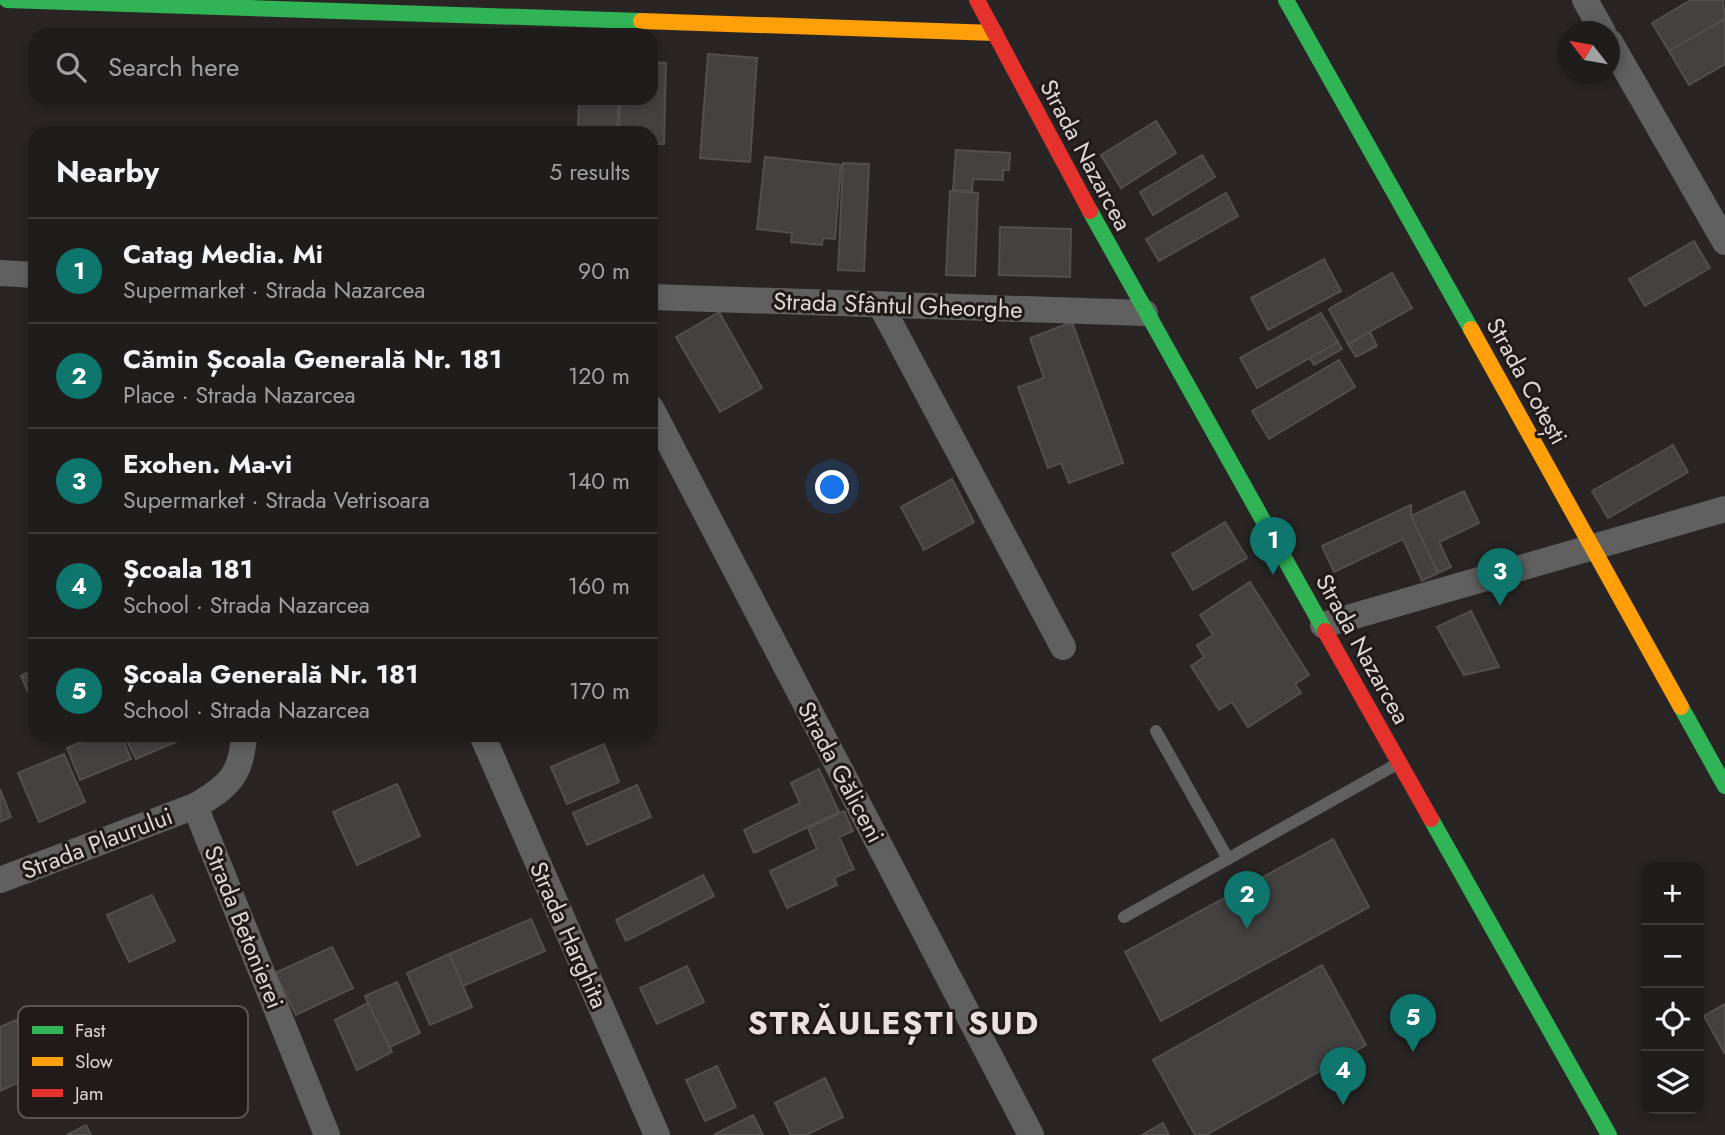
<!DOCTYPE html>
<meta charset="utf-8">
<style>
:root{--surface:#1f1c1c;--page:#272525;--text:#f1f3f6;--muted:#a1a1a3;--line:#3c3a3b;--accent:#0f766e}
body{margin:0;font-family:Jost,sans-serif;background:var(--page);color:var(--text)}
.controls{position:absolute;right:21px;bottom:21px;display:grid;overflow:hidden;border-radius:14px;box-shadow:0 4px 10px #0003}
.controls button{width:63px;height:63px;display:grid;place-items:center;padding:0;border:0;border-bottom:2px solid var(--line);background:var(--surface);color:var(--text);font:35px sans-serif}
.compass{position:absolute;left:1557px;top:21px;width:63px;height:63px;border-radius:50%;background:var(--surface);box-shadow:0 4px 10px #0003;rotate:301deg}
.you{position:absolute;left:833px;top:488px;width:24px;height:24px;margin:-18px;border:5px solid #fff;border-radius:50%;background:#1a73e8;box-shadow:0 0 0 10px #1a73e833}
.badge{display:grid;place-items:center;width:46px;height:46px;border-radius:50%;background:var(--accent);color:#fff;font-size:23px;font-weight:700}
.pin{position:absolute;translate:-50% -58px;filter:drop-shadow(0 2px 4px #0008)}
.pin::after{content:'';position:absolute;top:37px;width:24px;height:21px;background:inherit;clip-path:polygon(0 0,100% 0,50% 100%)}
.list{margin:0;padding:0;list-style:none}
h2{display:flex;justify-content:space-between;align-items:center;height:91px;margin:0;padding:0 28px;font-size:30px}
h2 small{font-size:23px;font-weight:400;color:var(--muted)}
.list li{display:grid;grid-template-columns:46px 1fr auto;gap:21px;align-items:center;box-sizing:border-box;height:105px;padding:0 28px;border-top:2px solid var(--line)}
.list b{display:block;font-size:26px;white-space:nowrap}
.list p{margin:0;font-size:23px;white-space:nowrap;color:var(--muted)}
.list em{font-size:23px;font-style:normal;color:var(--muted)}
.icon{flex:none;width:38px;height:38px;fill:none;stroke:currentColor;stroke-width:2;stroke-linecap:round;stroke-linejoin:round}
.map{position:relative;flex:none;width:1725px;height:1135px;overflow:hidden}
.search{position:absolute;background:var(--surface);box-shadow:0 4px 10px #0003;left:28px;top:28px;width:630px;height:77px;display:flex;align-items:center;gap:18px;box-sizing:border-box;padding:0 24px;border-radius:21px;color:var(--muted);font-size:26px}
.panel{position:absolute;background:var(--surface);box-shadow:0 4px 10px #0003;left:28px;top:126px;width:630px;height:616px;border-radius:21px}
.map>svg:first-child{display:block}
</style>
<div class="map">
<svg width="1725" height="1135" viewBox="0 0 1725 1135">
<rect width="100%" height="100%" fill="#292525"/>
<!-- building -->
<g fill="#444141" stroke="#524f4e" stroke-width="2">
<polygon points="1691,0 1723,0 1725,19 1669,51 1652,23"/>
<polygon points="1725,19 1725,64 1689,85 1669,51"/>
<polygon points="708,54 757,58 750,162 700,158"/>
<polygon points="651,62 666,63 664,144 651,144 651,133 619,133 620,98 651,98"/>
<polygon points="579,98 619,98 617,130 578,129"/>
<polygon points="1156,121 1176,153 1121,188 1101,155"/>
<polygon points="956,150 1010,153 1009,170 1003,170 1003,180 973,179 972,191 953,190"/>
<polygon points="1202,155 1215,177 1153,215 1140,192"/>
<polygon points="765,157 841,165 835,239 823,238 822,245 791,242 792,233 757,229"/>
<polygon points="843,163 869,164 864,271 838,270"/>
<polygon points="950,191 978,193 975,276 946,275"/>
<polygon points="1226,193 1238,216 1159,261 1146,239"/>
<polygon points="1000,227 1071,229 1070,277 999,275"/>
<polygon points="1694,241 1710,268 1645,306 1629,279"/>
<polygon points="1324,259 1341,291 1268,330 1251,298"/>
<polygon points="1392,273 1412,308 1348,344 1329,309"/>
<polygon points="719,312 762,388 720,412 676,337"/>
<polygon points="1321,313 1338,342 1257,388 1240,358"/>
<polygon points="1072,322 1123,463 1069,483 1061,463 1048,468 1018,387 1044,378 1030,338"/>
<polygon points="1370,332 1377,346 1356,357 1348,344"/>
<polygon points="1338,342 1342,349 1314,365 1310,358"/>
<polygon points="1339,360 1355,387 1269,439 1252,411"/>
<polygon points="1673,445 1688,472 1608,518 1592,491"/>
<polygon points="952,479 974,522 924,550 901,507"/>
<polygon points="1464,491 1479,523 1439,542 1451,567 1438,573 1411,516"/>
<polygon points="1411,505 1411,516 1438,573 1422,581 1403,539 1334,572 1322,546"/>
<polygon points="1225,522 1247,558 1193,590 1172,554"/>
<polygon points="1250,582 1309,675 1295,684 1301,693 1248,727 1232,702 1219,710 1191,666 1204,657 1197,645 1213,635 1200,615"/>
<polygon points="1471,611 1499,667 1464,675 1437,627"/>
<polygon points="35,669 35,707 21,676"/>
<polygon points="98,735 121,735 131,759 80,780 67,748"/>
<polygon points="124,735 192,735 136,759"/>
<polygon points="604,744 619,782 567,804 551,767"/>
<polygon points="64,754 85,802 39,822 18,773"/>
<polygon points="819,769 839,812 754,853 744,830 800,803 791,783"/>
<polygon points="397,784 420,836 357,865 333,812"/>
<polygon points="637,785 651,817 587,845 573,813"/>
<polygon points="0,789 11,817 0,822"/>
<polygon points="844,811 853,831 839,837 854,869 834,878 837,885 787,908 770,871 817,849 808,828"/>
<polygon points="1333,839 1369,907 1161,1021 1125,952"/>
<polygon points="703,875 714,896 626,941 616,920"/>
<polygon points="152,895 175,941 129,962 107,915"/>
<polygon points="531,919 545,951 463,986 449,954"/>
<polygon points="332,947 353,988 296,1015 275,973"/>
<polygon points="449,954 472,1007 430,1025 407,973"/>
<polygon points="1322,965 1366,1045 1206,1135 1195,1135 1153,1060"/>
<polygon points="687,966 704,1002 657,1024 640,988"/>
<polygon points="397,982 420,1033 388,1048 365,996"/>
<polygon points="368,1003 392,1052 357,1070 335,1020"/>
<polygon points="1725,1004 1725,1054 1704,1016"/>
<polygon points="16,1020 42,1072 0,1091 0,1027"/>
<polygon points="717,1066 736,1107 705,1121 686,1080"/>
<polygon points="825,1078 843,1117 806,1135 791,1135 775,1103"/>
<polygon points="753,1115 763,1135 716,1135 715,1134"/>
<polygon points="1163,1123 1169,1135 1142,1135"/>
<polygon points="86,1125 91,1135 67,1135"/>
</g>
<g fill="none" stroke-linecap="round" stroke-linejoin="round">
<!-- lane -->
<g stroke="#606060" stroke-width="12">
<polyline points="1156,731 1228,859"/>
<polyline points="1124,917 1397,764"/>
</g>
<!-- street -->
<g stroke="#606060" stroke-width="26">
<polyline points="1585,0 1603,32"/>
<polyline points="1610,42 1725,242"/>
<polyline points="0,273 35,275"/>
<polyline points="651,297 1145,313"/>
<polyline points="880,304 1063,647"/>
<polyline points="651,408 1031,1135"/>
<polyline points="1323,625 1725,509"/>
<polyline points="482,735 657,1135"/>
<polyline points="195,806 327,1135"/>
<path d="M0 880 195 806C228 787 242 775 244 735"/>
</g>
<!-- fast -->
<g stroke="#30b455" stroke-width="16">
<polyline points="7,0 641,21"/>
<polyline points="1286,0 1471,329"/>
<polyline points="1090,211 1325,631"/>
<polyline points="1681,707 1725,786"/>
<polyline points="1431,819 1609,1135"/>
</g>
<!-- slow -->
<g stroke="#ff9f0a" stroke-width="16">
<polyline points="641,21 995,33"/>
<polyline points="1471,329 1681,707"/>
</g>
<!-- jam -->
<g stroke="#e5322d" stroke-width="16">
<polyline points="977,0 1090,211"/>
<polyline points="1325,631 1431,819"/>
</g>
</g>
<g text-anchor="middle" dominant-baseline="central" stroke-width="6" stroke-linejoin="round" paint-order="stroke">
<!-- street labels -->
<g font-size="24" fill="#ddd8d7" stroke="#211a19">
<text transform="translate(1086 155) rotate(62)">Strada Nazarcea</text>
<text transform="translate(898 305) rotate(2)">Strada Sfântul Gheorghe</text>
<text transform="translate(1527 381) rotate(61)">Strada Cotești</text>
<text transform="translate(1363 649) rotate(61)">Strada Nazarcea</text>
<text transform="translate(841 772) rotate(62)">Strada Găliceni</text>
<text transform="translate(97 843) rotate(-21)">Strada Plaurului</text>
<text transform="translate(244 927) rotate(68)">Strada Betonierei</text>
<text transform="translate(569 935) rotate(66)">Strada Harghita</text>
</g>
<!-- district labels -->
<g font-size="32" font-weight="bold" letter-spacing="2" fill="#e9e0df" stroke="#211a19">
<text x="894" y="1023">STRĂULEȘTI SUD</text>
</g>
</g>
<!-- legend -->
<rect x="18" y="1006" width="230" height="112" rx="10" fill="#211a19" stroke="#595352" stroke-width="2"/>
<rect x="32" y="1026" width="31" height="8" fill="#30b455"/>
<rect x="32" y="1057" width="31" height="9" fill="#ff9f0a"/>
<rect x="32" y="1089" width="31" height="8" fill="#e5322d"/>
<g font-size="19" fill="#ddd8d7">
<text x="75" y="1037">Fast</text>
<text x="75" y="1068">Slow</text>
<text x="75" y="1100">Jam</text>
</g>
</svg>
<div class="controls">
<button>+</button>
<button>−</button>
<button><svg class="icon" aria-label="locate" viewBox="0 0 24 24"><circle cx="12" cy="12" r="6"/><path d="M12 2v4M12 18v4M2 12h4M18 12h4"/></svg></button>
<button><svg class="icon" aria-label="layers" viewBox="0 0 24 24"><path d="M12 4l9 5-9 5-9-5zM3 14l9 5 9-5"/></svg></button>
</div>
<svg class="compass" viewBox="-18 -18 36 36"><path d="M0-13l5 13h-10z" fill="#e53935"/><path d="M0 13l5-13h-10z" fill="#a1a1a3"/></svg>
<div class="you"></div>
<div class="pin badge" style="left:1273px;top:575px">1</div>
<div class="pin badge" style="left:1247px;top:929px">2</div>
<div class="pin badge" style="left:1500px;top:606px">3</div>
<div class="pin badge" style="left:1343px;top:1105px">4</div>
<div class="pin badge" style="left:1413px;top:1052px">5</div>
<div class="search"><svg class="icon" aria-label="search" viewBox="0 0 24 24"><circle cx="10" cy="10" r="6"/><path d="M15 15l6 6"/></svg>Search here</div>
<section class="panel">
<h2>Nearby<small>5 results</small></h2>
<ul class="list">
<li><span class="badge">1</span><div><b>Catag Media. Mi</b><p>Supermarket · Strada Nazarcea</p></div><em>90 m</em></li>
<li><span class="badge">2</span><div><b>Cămin Școala Generală Nr. 181</b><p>Place · Strada Nazarcea</p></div><em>120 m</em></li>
<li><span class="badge">3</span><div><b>Exohen. Ma-vi</b><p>Supermarket · Strada Vetrisoara</p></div><em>140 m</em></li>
<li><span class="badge">4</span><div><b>Școala 181</b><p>School · Strada Nazarcea</p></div><em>160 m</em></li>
<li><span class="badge">5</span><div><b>Școala Generală Nr. 181</b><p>School · Strada Nazarcea</p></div><em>170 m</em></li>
</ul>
</section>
</div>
